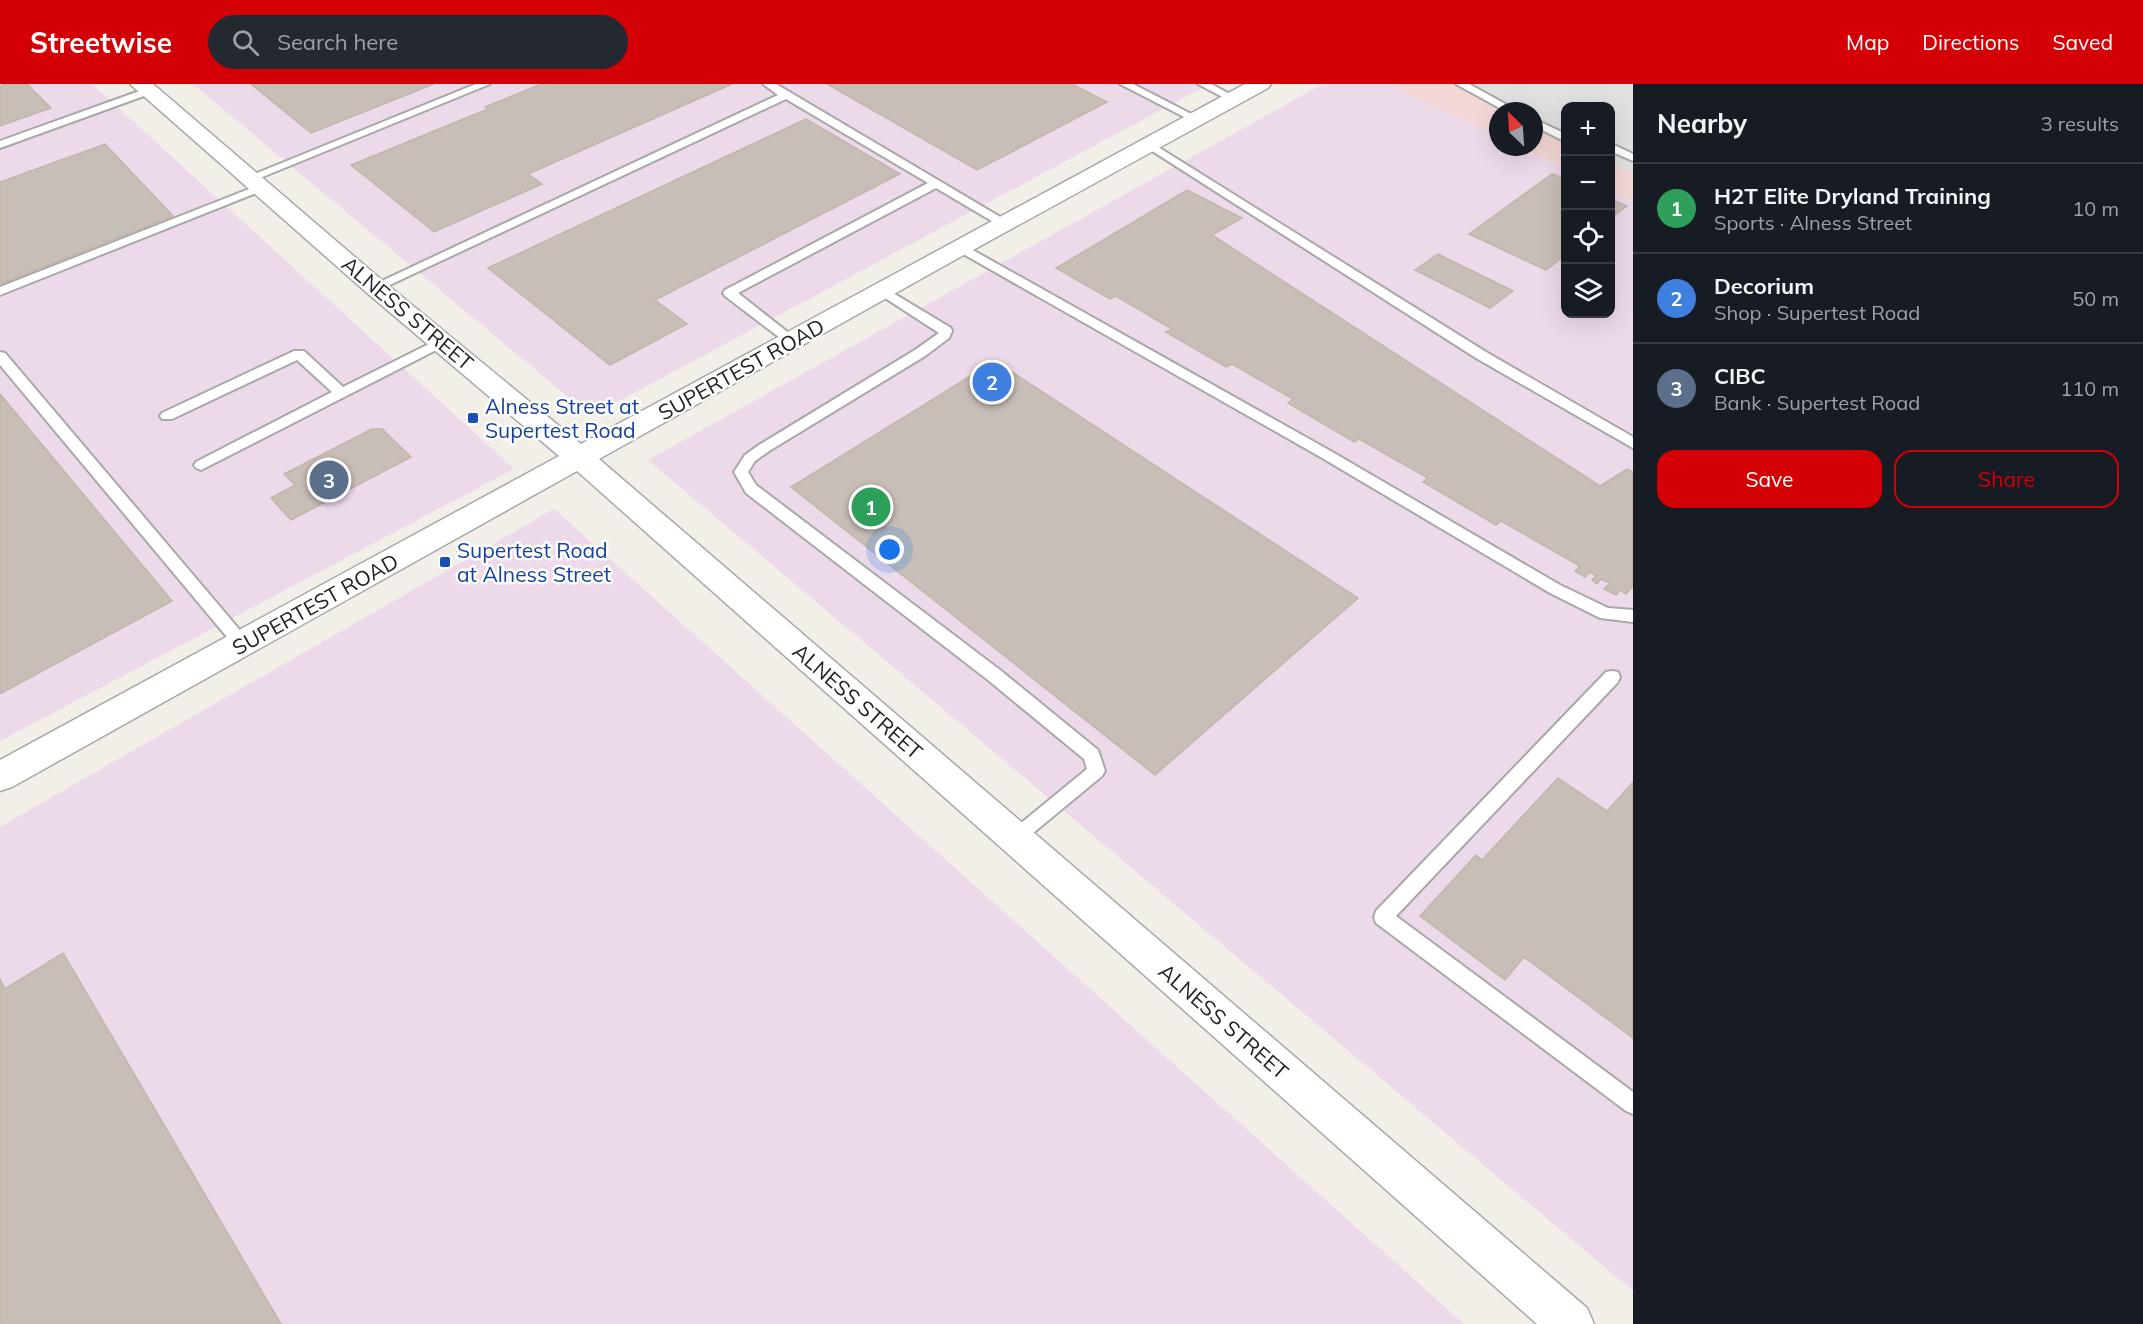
<!DOCTYPE html>
<meta charset="utf-8">
<style>
:root{--surface:#171b24;--page:#242831;--text:#f1f3f6;--muted:#9ea1a6;--line:#363941;--accent:#d30005}
body{margin:0;font-family:Mulish,sans-serif;background:var(--page);color:var(--text)}
.controls{position:absolute;right:18px;top:18px;display:grid;overflow:hidden;border-radius:12px;box-shadow:0 6px 24px #0002}
.controls button{width:54px;height:54px;display:grid;place-items:center;padding:0;border:0;border-bottom:2px solid var(--line);background:var(--surface);color:var(--text);font:30px sans-serif}
.compass{position:absolute;left:1489px;top:18px;width:54px;height:54px;border-radius:50%;background:var(--surface);box-shadow:0 6px 24px #0002;rotate:335deg}
.you{position:absolute;left:890px;top:466px;width:21px;height:21px;margin:-15px;border:4px solid #fff;border-radius:50%;background:#1a73e8;box-shadow:0 0 0 9px #1a73e833}
.badge{display:grid;place-items:center;width:39px;height:39px;border-radius:50%;background:var(--accent);color:#fff;font-size:20px;font-weight:700}
.pin{position:absolute;translate:-50% -50%;border:3px solid #fff;box-shadow:0 2px 6px #0006}
.list{margin:0;padding:0;list-style:none}
h2{display:flex;justify-content:space-between;align-items:center;height:78px;margin:0;padding:0 24px;font-size:26px}
h2 small{font-size:20px;font-weight:400;color:var(--muted)}
.list li{display:grid;grid-template-columns:39px 1fr auto;gap:18px;align-items:center;box-sizing:border-box;height:90px;padding:0 24px;border-top:2px solid var(--line)}
.list b{display:block;font-size:22px;white-space:nowrap}
.list p{margin:0;font-size:20px;white-space:nowrap;color:var(--muted)}
.list em{font-size:20px;font-style:normal;color:var(--muted)}
.actions{display:flex;gap:12px;padding:18px 24px}
.actions a{flex:1;padding:14px 0;border:2px solid var(--accent);border-radius:18px;text-align:center;font-size:21px;color:var(--accent)}
.actions .main{background:var(--accent);color:#fff}
.icon{flex:none;width:33px;height:33px;fill:none;stroke:currentColor;stroke-width:2;stroke-linecap:round;stroke-linejoin:round}
.map{position:relative;flex:none;width:1633px;height:1240px;overflow:hidden}
header{display:flex;align-items:center;gap:36px;box-sizing:border-box;height:84px;padding:0 30px;background:var(--accent);color:#fff}
header strong{font-size:28px}
nav{display:flex;gap:33px;margin-inline-start:auto;font-size:21px}
.search{width:420px;height:54px;background:var(--page);display:flex;align-items:center;gap:15px;box-sizing:border-box;padding:0 21px;border-radius:33px;color:var(--muted);font-size:22px}
main{display:flex}
aside{flex:1;background:var(--surface)}
.map>svg:first-child{display:block}
</style>
<header>
<strong>Streetwise</strong>
<div class="search"><svg class="icon" aria-label="search" viewBox="0 0 24 24"><circle cx="10" cy="10" r="6"/><path d="M15 15l6 6"/></svg>Search here</div>
<nav><a>Map</a><a>Directions</a><a>Saved</a></nav>
</header>
<main>
<div class="map">
<svg width="1633" height="1240" viewBox="0 0 1633 1240">
<rect width="100%" height="100%" fill="#f2eee8"/>
<!-- commercial -->
<polygon fill="#f3d7d7" points="1387,0 1633,0 1633,118 1611,107 1610,22 1566,22 1565,85 1519,63 1534,63 1534,27 1498,27 1498,53"/>
<!-- industrial -->
<g fill="#ecd9e9">
<polygon points="0,0 92,0 514,385 0,657"/>
<polygon points="193,0 1209,0 591,332"/>
<polygon points="1323,0 1387,0 1498,53 1498,63 1519,63 1565,85 1566,230 1610,230 1611,107 1633,118 1633,1207 648,376"/>
<polygon points="554,425 1464,1240 0,1240 0,743"/>
</g>
<!-- parking -->
<polygon fill="#e1e1e1" points="1453,0 1633,0 1633,90 1611,78 1611,72 1613,71 1610,70 1610,22 1566,22 1565,55 1534,39 1534,27 1509,27"/>
<!-- building -->
<g fill="#c7beb7" stroke="#c5b5a9" stroke-width="1.5">
<polygon points="6,0 27,0 51,24 0,42 0,2"/>
<polygon points="251,0 434,0 311,49"/>
<polygon points="541,0 732,0 528,90 542,100 434,148 351,81 488,25 485,23"/>
<polygon points="827,0 1072,0 1107,18 977,86"/>
<polygon points="806,35 900,90 655,216 687,240 610,281 488,184"/>
<polygon points="105,60 173,132 0,200 0,98"/>
<polygon points="1552,90 1566,95 1566,170 1546,186 1469,150"/>
<polygon points="1187,106 1242,134 1212,151 1600,402 1627,385 1633,388 1633,502 1626,510 1620,506 1616,511 1604,505 1610,499 1601,495 1597,500 1592,496 1596,492 1590,488 1585,493 1575,487 1580,482 1501,437 1496,441 1423,398 1428,394 1359,355 1354,358 1288,319 1293,315 1232,280 1226,283 1166,248 1172,245 1116,212 1110,215 1056,184"/>
<polygon points="1610,115 1627,122 1610,135"/>
<polygon points="1438,170 1513,207 1490,224 1415,186"/>
<polygon points="995,277 1358,514 1155,691 791,403"/>
<polygon points="0,310 172,517 0,610"/>
<polygon points="372,345 382,345 411,373 291,436 271,414 295,401 284,390"/>
<polygon points="1558,694 1607,727 1633,698 1633,954 1524,873 1505,896 1420,832 1476,771 1482,776"/>
<polygon points="63,869 281,1240 0,1240 0,895 5,905"/>
</g>
<g fill="none" stroke-linecap="round" stroke-linejoin="round">
<!-- service casing -->
<g stroke="#a8a8a8" stroke-width="4">
<g id="service">
<polygon points="476,0 490,0 255,96 247,96 245,94"/>
<polygon points="763,0 776,0 1012,140 1006,144 1002,143 936,104 738,209 799,257 793,261 788,260 725,212 723,209 725,206 928,99 786,15 379,206 375,207 369,203 778,11"/>
<polygon points="1120,0 1133,0 1201,35 1200,37 1192,37"/>
<polygon points="1198,0 1211,0 1239,15 1234,18 1230,17"/>
<polygon points="1456,0 1469,0 1518,27 1505,27"/>
<polygon points="148,4 152,5 152,9 0,64 0,57"/>
<polygon points="1534,35 1566,50 1566,58 1534,42"/>
<polygon points="1150,58 1486,268 1633,353 1633,364 1476,274 1146,63 1144,61"/>
<polygon points="1610,59 1633,70 1633,77 1610,67"/>
<polygon points="262,100 266,101 266,105 0,211 0,203"/>
<polygon points="962,160 1334,369 1560,501 1608,524 1633,526 1633,538 1600,534 1550,509 1324,375 958,167 958,161"/>
<polygon points="883,203 951,244 952,247 949,254 925,272 769,367 755,377 748,388 756,401 1000,586 1098,666 1105,687 1102,692 1021,759 1015,762 1009,759 1006,754 1009,749 1087,685 1084,675 988,596 746,409 734,388 745,371 759,361 915,266 939,249 879,210 877,207 879,204"/>
<polygon points="441,254 447,258 446,261 201,386 196,384 194,381 196,378 332,308 297,276 172,335 162,335 160,332 162,329 294,267 304,267 343,303"/>
<polygon points="0,268 5,269 249,557 251,561 249,565 237,565 0,281"/>
<polygon points="1612,587 1618,588 1620,593 1618,598 1396,832 1633,1008 1633,1030 1626,1027 1376,839 1374,833 1376,827 1606,588"/>
</g>
</g>
<!-- minor casing -->
<g stroke="#a8a8a8" stroke-width="3">
<polygon id="minor" points="130,0 153,0 384,198 581,360 1245,0 1271,0 1268,4 953,177 599,375 1587,1224 1594,1240 1537,1240 577,387 12,703 0,707 0,676 559,372 366,208"/>
</g>
<!-- service -->
<use href="#service" fill="#fff" fill-rule="evenodd"/>
<!-- minor -->
<use href="#minor" fill="#fff" fill-rule="evenodd"/>
</g>
<!-- markers -->
<g fill="#1a4fb4" stroke="#fff" stroke-width="2">
<rect x="467" y="328" width="12" height="12" rx="3"/>
<rect x="439" y="472" width="12" height="12" rx="3"/>
</g>
<g text-anchor="middle" dominant-baseline="central" stroke-width="5" stroke-linejoin="round" paint-order="stroke">
<!-- street labels -->
<g font-size="21" fill="#212121" stroke="#fff">
<text transform="translate(408 229) rotate(40)">ALNESS STREET</text>
<text transform="translate(741 285) rotate(-29)">SUPERTEST ROAD</text>
<text transform="translate(315 520) rotate(-29)">SUPERTEST ROAD</text>
<text transform="translate(858 617) rotate(41)">ALNESS STREET</text>
<text transform="translate(1224 937) rotate(41)">ALNESS STREET</text>
</g>
<!-- transit labels -->
<g font-size="21" fill="#164399" stroke="#fff" text-anchor="start">
<text x="485" y="322">Alness Street at<tspan x="485" dy="24">Supertest Road</tspan></text>
<text x="457" y="466">Supertest Road<tspan x="457" dy="24">at Alness Street</tspan></text>
</g>
</g>
</svg>
<div class="controls">
<button>+</button>
<button>−</button>
<button><svg class="icon" aria-label="locate" viewBox="0 0 24 24"><circle cx="12" cy="12" r="6"/><path d="M12 2v4M12 18v4M2 12h4M18 12h4"/></svg></button>
<button><svg class="icon" aria-label="layers" viewBox="0 0 24 24"><path d="M12 4l9 5-9 5-9-5zM3 14l9 5 9-5"/></svg></button>
</div>
<svg class="compass" viewBox="-18 -18 36 36"><path d="M0-13l5 13h-10z" fill="#e53935"/><path d="M0 13l5-13h-10z" fill="#9ea1a6"/></svg>
<div class="you"></div>
<div class="pin badge" style="left:871px;top:423px;background:#2e9e5b">1</div>
<div class="pin badge" style="left:992px;top:298px;background:#3f7fe0">2</div>
<div class="pin badge" style="left:329px;top:396px;background:#5c6f8a">3</div>
</div>
<aside>
<h2>Nearby<small>3 results</small></h2>
<ul class="list">
<li><span class="badge" style="background:#2e9e5b">1</span><div><b>H2T Elite Dryland Training</b><p>Sports · Alness Street</p></div><em>10 m</em></li>
<li><span class="badge" style="background:#3f7fe0">2</span><div><b>Decorium</b><p>Shop · Supertest Road</p></div><em>50 m</em></li>
<li><span class="badge" style="background:#5c6f8a">3</span><div><b>CIBC</b><p>Bank · Supertest Road</p></div><em>110 m</em></li>
</ul>
<div class="actions"><a class="main">Save</a><a>Share</a></div>
</aside>
</main>
